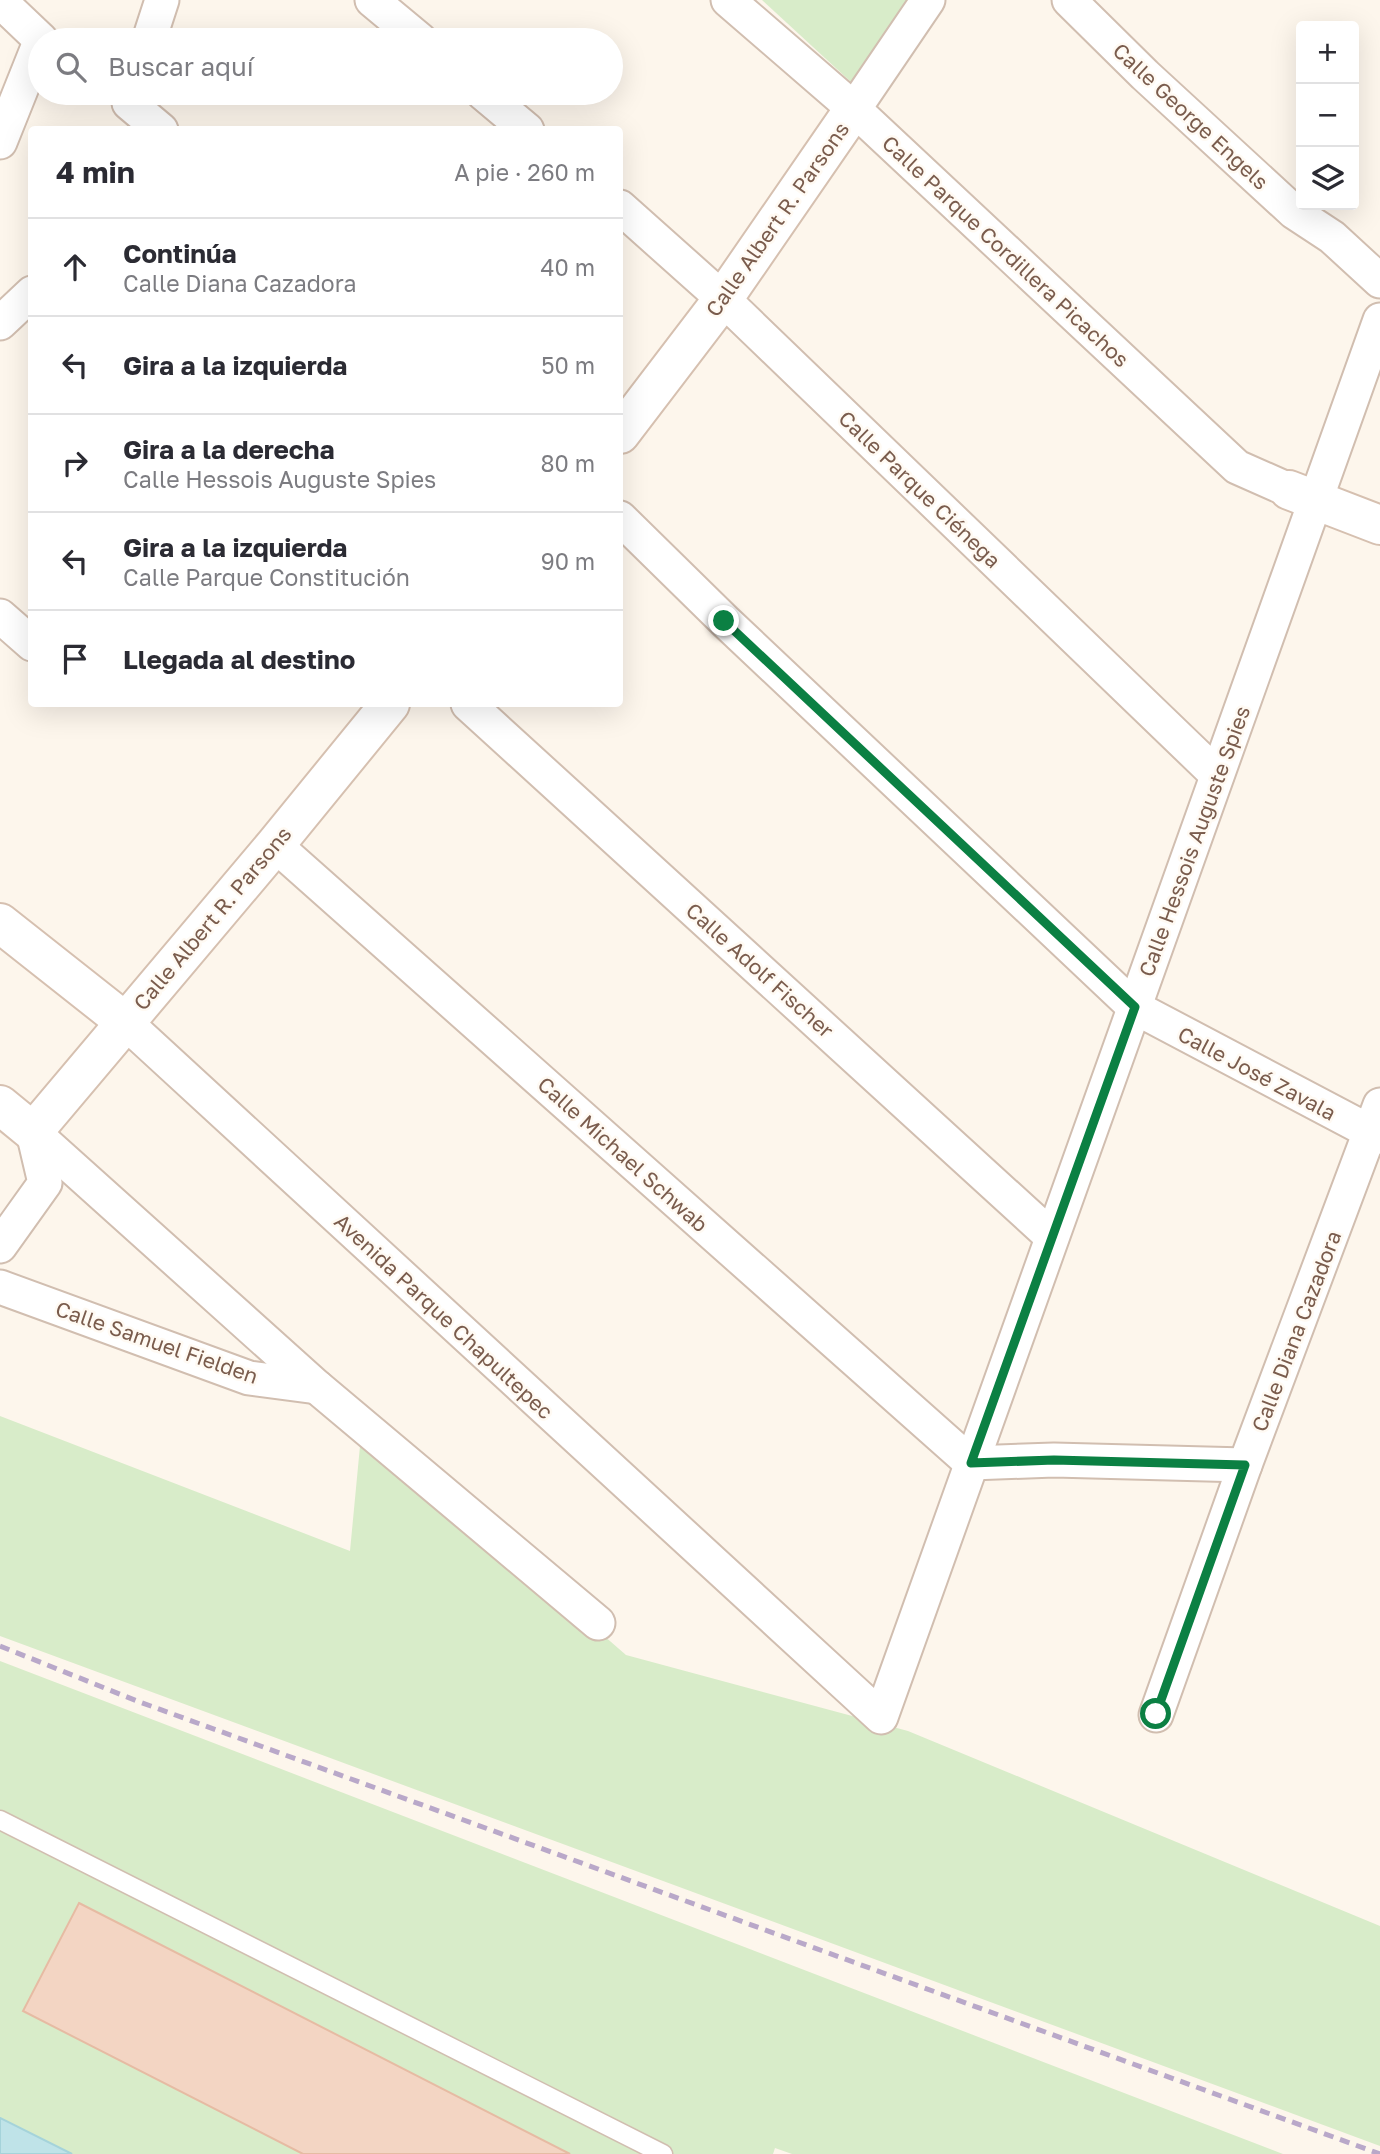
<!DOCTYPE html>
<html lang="es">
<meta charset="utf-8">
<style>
:root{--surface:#fff;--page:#f2f2f3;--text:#2b2b33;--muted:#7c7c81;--line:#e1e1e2}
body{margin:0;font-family:"Golos Text",sans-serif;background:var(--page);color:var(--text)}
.controls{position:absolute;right:21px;top:21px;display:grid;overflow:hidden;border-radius:7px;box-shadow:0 7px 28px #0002}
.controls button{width:63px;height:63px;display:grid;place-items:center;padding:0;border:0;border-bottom:2px solid var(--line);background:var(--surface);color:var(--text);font:35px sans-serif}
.stop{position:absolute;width:21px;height:21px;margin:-16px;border:5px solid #0b8043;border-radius:50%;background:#fff}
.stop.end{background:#0b8043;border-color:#fff;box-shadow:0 2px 7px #0008}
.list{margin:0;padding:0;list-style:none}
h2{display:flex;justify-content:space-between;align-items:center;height:91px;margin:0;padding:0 28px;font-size:30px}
h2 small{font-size:23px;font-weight:400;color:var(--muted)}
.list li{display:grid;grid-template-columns:46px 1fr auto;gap:21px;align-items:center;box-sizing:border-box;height:98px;padding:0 28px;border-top:2px solid var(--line)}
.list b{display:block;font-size:26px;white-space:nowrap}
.list p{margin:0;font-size:23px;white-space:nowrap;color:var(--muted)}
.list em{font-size:23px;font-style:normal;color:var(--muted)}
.icon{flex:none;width:38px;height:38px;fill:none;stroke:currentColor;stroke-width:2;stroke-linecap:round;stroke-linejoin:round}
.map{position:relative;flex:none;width:1380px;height:2154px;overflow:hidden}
.search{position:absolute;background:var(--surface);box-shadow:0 7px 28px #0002;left:28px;top:28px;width:595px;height:77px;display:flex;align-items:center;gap:18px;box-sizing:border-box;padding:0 24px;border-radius:38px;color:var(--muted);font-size:26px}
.panel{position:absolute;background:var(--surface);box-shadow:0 7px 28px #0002;left:28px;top:126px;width:595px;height:581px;border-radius:7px}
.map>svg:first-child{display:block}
</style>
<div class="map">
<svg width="1380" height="2154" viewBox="0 0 1380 2154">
<rect width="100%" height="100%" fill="#fdf6ec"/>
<!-- green -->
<g fill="#d8ecc9">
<polygon points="762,0 927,0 851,82"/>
<polygon points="0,1416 350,1551 362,1425 626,1655 908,1731 1380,1926 1380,2146 0,1636"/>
<polygon points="0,1661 1283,2154 792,2154 775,2148 773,2154 72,2154 0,2118"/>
</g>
<!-- water -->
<polygon fill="#bfe3e8" stroke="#a5d3da" stroke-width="2" points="0,2118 72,2154 0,2154"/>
<!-- building -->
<polygon fill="#f3d5c3" stroke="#e6bba3" stroke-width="2" points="79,1903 570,2154 303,2154 23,2011"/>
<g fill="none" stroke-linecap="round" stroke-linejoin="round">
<!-- lane casing -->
<g stroke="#d1beb0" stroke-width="21">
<polyline id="lane" points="0,1820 663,2154"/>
</g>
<!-- street casing -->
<g stroke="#d1beb0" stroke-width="37">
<g id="street">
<polyline points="372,0 420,40"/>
<polyline points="728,0 854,109 1237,467 1289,490"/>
<polyline points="1069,0 1145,75 1294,212 1332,237 1380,281"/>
<polyline points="0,1 41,40"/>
<polyline points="149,40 162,0"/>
<polyline points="483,93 527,130"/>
<polyline points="129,103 161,130"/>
<polyline points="854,109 928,0"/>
<polyline points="0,142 40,42"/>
<polyline points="620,207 723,299 1217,775"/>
<polyline points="0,323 32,293"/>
<polyline points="620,518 725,621 1134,1007 1380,1137"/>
<polyline points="0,616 32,644"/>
<polyline points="468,704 1052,1237"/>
<polyline points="275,845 971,1463 1054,1460 1245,1465"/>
<polyline points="124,1021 881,1717 1380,320"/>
<polyline points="33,1132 317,1387 598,1623"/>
<polyline points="0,1246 45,1183 33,1132"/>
<polyline points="0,1287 249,1378 317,1387"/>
<polyline points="1156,1715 1245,1465 1380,1105"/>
</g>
</g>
<!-- secondary casing -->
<g stroke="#d6c0b0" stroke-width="42">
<g id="secondary">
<polyline points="620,434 723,299 854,109"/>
<polyline points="1289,490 1380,525"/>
<polyline points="0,923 124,1021"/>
<polyline points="0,1105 33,1132 275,845 390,704"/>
</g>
</g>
<!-- lane -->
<use href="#lane" stroke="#fff" stroke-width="18"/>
<!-- street -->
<use href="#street" stroke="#fff" stroke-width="33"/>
<!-- secondary -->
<use href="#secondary" stroke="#fff" stroke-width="38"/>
<!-- rail -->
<polyline stroke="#b9a8c9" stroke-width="5" stroke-dasharray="10 7" stroke-linecap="butt" points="0,1646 137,1701 1380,2154"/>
</g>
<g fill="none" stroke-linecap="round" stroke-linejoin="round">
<!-- route -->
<polyline stroke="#0b8043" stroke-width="9" points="724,621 1135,1007 971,1463 1054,1460 1245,1465 1156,1714"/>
</g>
<g text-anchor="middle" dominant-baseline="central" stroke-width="5" stroke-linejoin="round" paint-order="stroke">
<!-- street labels -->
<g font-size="21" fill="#7a5c4d" stroke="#fffaf3">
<text transform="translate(1191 116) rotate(43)">Calle George Engels</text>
<text transform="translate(777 219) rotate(-55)">Calle Albert R. Parsons</text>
<text transform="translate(1006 251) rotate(43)">Calle Parque Cordillera Picachos</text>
<text transform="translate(920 489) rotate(44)">Calle Parque Ciénega</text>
<text transform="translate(1194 841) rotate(-70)">Calle Hessois Auguste Spies</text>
<text transform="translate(212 918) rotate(-50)">Calle Albert R. Parsons</text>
<text transform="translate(760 970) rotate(42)">Calle Adolf Fischer</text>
<text transform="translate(1257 1073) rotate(28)">Calle José Zavala</text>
<text transform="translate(623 1154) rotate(42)">Calle Michael Schwab</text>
<text transform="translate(444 1316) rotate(43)">Avenida Parque Chapultepec</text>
<text transform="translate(1296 1331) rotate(-69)">Calle Diana Cazadora</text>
<text transform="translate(157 1342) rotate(19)">Calle Samuel Fielden</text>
</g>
</g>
</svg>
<div class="controls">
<button>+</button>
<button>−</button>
<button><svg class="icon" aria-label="layers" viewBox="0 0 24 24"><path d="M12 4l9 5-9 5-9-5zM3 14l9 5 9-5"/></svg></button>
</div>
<div class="stop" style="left:1156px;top:1714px"></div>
<div class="stop end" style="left:724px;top:621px"></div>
<div class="search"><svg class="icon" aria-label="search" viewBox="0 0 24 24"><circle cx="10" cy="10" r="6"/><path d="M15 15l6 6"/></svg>Buscar aquí</div>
<section class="panel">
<h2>4 min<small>A pie · 260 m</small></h2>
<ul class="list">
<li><svg class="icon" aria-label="ahead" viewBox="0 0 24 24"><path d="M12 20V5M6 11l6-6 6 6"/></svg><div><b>Continúa</b><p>Calle Diana Cazadora</p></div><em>40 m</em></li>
<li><svg class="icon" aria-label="left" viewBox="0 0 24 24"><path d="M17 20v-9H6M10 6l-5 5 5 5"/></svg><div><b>Gira a la izquierda</b></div><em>50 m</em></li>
<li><svg class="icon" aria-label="right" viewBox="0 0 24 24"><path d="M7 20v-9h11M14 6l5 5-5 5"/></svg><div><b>Gira a la derecha</b><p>Calle Hessois Auguste Spies</p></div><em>80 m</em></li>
<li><svg class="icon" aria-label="left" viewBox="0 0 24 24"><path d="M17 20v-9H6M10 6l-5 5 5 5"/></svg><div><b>Gira a la izquierda</b><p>Calle Parque Constitución</p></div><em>90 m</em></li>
<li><svg class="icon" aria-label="arrive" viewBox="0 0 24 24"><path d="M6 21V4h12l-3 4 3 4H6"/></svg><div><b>Llegada al destino</b></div></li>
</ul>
</section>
</div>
